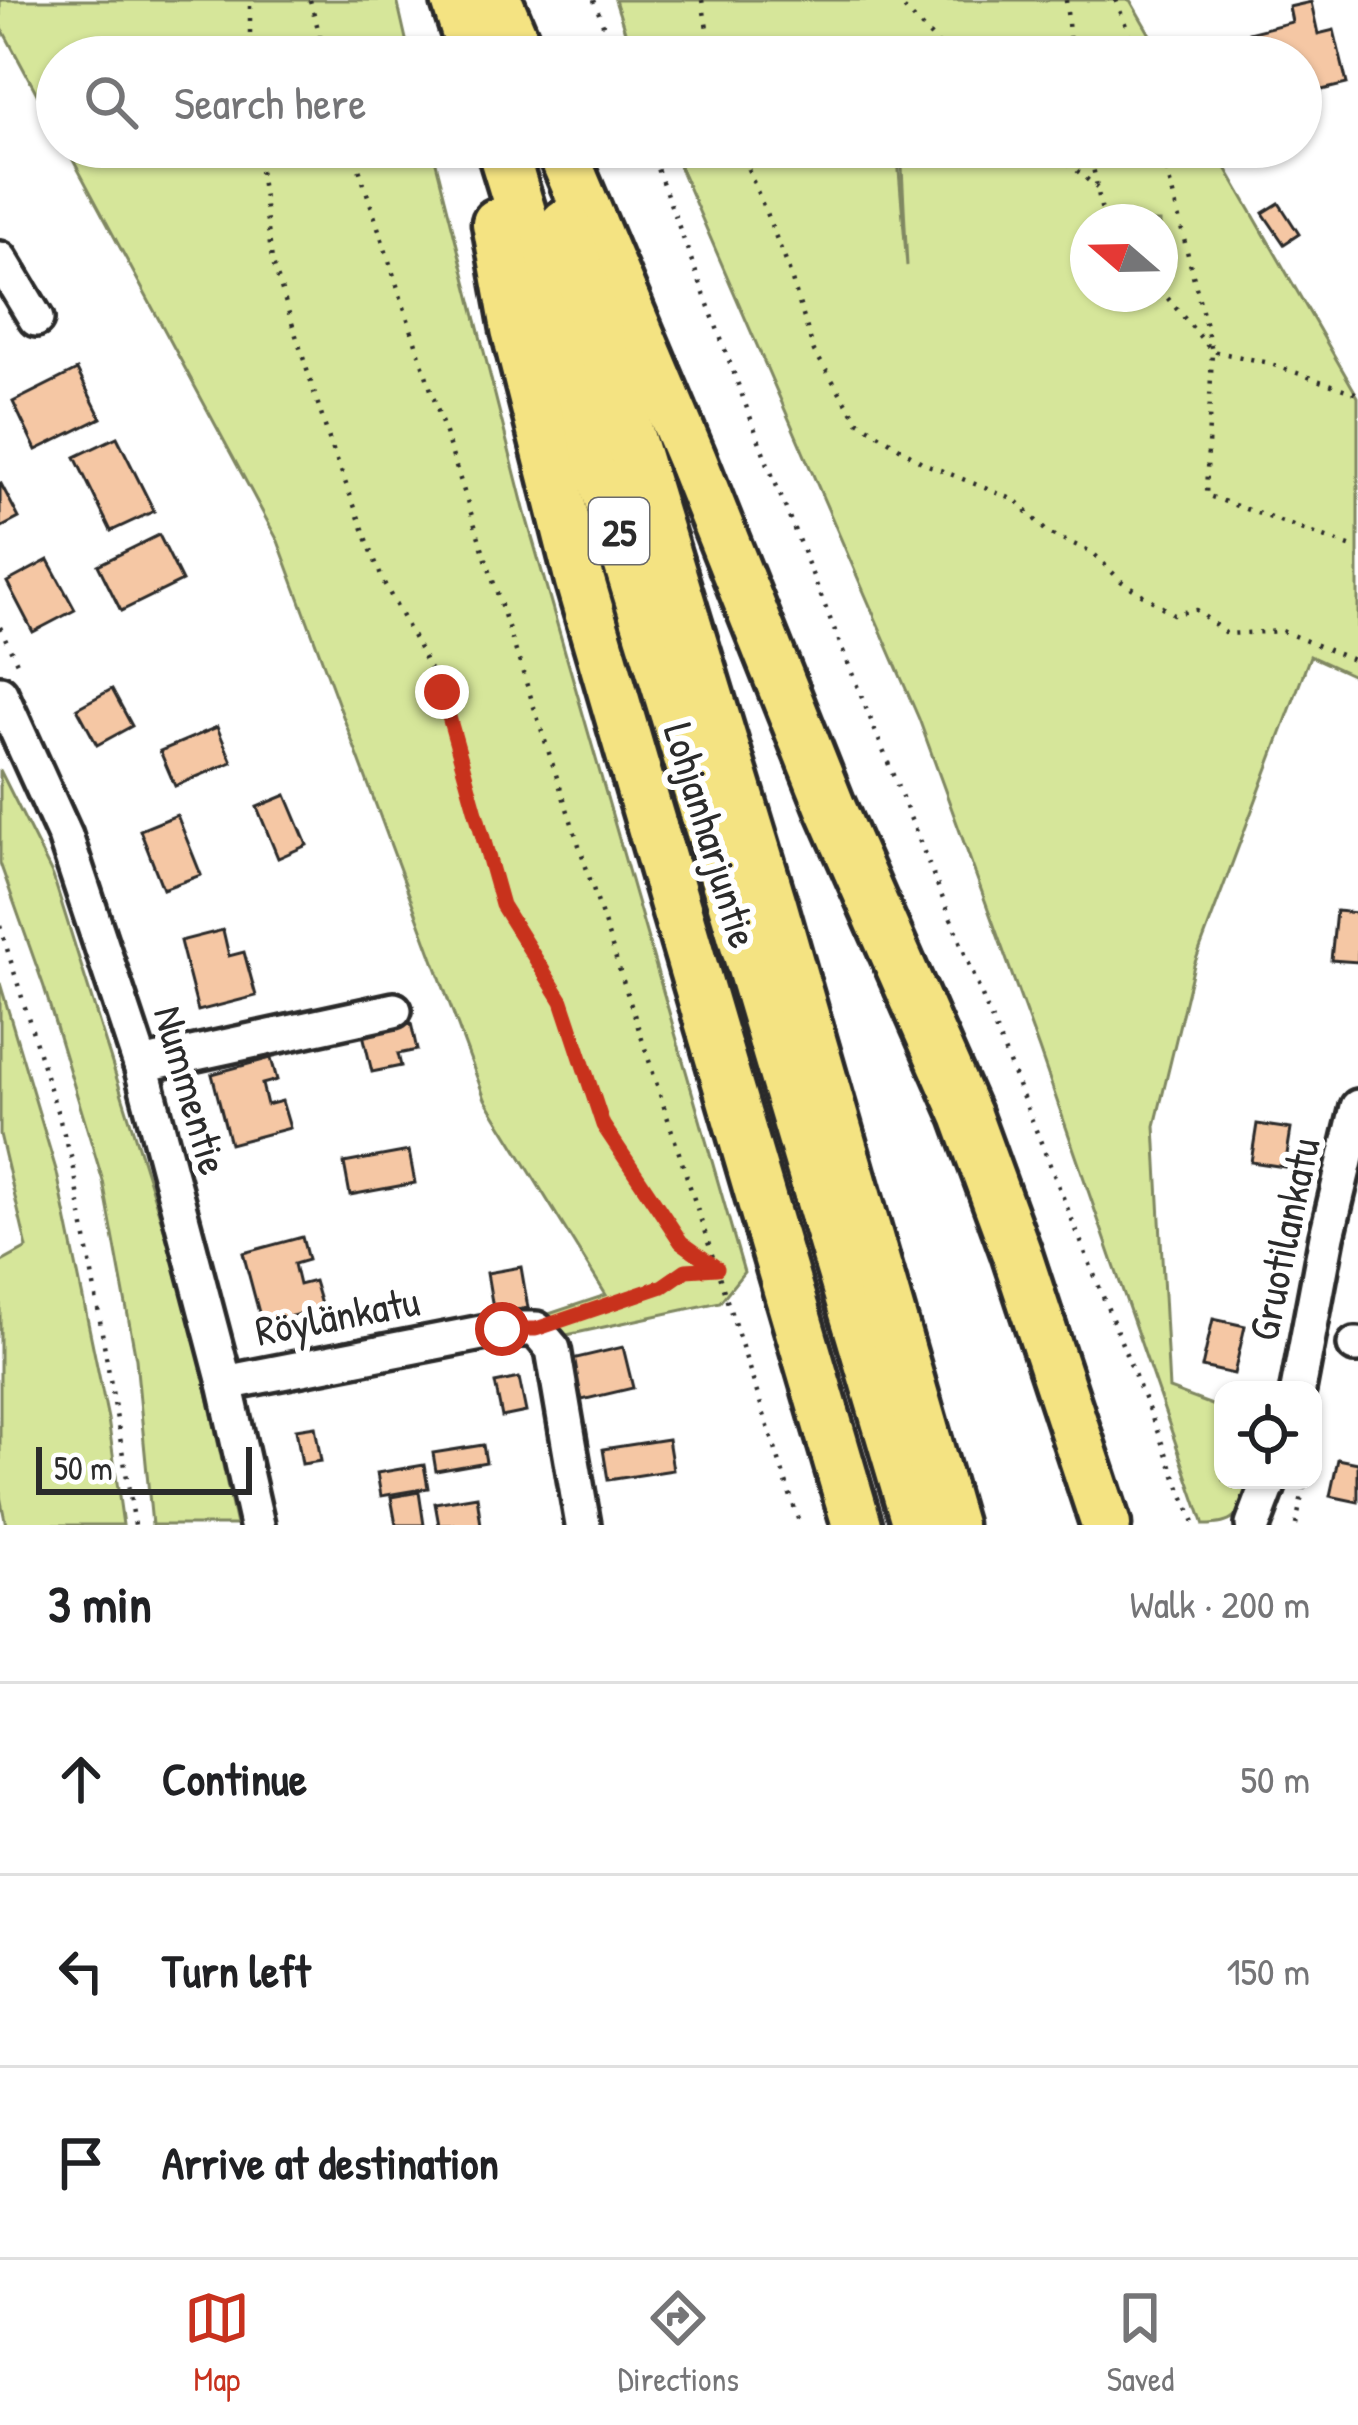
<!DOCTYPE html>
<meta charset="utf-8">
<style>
:root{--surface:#fff;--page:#f6f6f6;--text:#202124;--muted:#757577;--line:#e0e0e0;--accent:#c8321e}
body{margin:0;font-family:"Patrick Hand",sans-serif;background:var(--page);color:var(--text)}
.controls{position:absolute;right:36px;bottom:36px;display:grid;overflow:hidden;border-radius:24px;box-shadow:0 3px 9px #0004}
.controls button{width:108px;height:108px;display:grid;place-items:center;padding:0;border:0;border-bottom:3px solid var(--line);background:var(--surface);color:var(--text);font:60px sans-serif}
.compass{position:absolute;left:1070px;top:204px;width:108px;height:108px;border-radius:50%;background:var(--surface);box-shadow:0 3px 9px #0004;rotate:290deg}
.scale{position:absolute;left:36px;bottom:30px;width:216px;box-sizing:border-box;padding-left:12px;border:6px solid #2b2b2b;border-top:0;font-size:33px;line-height:42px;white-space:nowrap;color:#2b2b2b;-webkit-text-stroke:9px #fff;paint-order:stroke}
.stop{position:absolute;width:36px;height:36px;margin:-27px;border:9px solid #c8321e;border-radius:50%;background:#fff}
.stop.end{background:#c8321e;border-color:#fff;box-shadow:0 3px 12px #0008}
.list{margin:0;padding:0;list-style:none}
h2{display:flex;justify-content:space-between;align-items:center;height:156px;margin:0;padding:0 48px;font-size:51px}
h2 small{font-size:39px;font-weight:400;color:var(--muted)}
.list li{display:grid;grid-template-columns:78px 1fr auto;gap:36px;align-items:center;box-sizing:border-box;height:192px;padding:0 48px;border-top:3px solid var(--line)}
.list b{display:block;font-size:45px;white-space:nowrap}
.list em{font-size:39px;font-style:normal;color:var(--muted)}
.icon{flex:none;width:66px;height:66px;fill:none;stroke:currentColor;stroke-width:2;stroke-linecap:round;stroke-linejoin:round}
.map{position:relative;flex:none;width:1358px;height:1525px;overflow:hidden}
.search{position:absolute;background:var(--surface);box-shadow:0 3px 9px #0004;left:36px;right:36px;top:36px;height:132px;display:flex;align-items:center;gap:30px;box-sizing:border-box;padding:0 42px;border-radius:66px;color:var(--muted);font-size:45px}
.sheet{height:732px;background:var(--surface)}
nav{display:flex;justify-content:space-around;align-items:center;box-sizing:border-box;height:168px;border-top:3px solid var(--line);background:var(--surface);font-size:33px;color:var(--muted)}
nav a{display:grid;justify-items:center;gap:6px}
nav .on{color:var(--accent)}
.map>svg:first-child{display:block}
</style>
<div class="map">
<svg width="1358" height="1525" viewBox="0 0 1358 1525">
<rect width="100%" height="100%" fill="#fff"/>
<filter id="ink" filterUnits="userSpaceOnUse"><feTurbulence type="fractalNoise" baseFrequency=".00833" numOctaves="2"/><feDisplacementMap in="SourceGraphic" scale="24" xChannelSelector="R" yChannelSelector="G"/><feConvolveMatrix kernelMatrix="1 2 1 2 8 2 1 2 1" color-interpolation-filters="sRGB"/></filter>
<g filter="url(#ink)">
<!-- green -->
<g fill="#d6e69a" stroke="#808862" stroke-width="3" fill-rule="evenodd">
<polygon points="0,0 397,0 410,57 57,57 57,131 0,25"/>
<polygon points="615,0 1130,0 1163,57 633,57"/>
<polygon points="66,147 432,147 525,513 744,1272 720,1302 562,1336 543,1316 606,1295 485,1099 278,541"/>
<path d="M671 147H897L907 266 901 147H1214L1358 397V678L1310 656 1194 965 1155 1126 1169 1389 1223 1409V1480H1249C1238 1512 1242 1525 1204 1525L1039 1049 919 719ZM1088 222H1160V294H1088Z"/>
<polygon points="0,770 53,876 188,1305 236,1525 152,1525 136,1359 103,1181 44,987 0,863"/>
<polygon points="0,983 57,1173 108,1419 123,1525 6,1525 0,1496 0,1263 27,1248 0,1134"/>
</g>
<!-- building -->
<g fill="#f5c7a4" stroke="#2b2b2b" stroke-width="3">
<polygon points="1311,2 1318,34 1334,30 1347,84 1301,95 1301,57 1253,57 1248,33 1292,22 1289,7"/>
<polygon points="1279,203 1299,234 1284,244 1263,213"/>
<polygon points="77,370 101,418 36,450 13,402"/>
<polygon points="117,437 154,511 111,531 75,457"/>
<polygon points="0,482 19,518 0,528"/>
<polygon points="159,535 182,581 121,611 98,565"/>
<polygon points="48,560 75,610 33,632 7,582"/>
<polygon points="112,689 132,726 97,745 77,708"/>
<polygon points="217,727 232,762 175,786 160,751"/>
<polygon points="286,795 307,845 278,858 257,807"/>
<polygon points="177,815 201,875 163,889 140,830"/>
<polygon points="1336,911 1358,913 1358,962 1331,960"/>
<polygon points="223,930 229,956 244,952 256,996 198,1011 180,941"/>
<polygon points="411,1023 417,1050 398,1054 401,1066 372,1072 363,1034"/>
<polygon points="271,1058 277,1080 262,1084 267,1105 282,1101 290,1128 230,1144 212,1074"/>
<polygon points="1257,1124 1291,1129 1285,1167 1251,1162"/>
<polygon points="409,1151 415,1183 350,1195 344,1163"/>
<polygon points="302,1237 308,1260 294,1264 299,1285 314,1281 322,1308 262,1324 243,1253"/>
<polygon points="521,1267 528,1308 494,1314 487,1273"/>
<polygon points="1213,1319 1245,1326 1234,1374 1202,1367"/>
<polygon points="623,1347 633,1388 582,1400 572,1359"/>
<polygon points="519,1378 526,1412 502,1417 495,1383"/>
<polygon points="315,1426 321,1461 302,1464 296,1429"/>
<polygon points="668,1439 673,1470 608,1480 603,1449"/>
<polygon points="483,1445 486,1462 436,1471 433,1453"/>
<polygon points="1338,1459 1358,1463 1358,1502 1330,1496"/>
<polygon points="424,1465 428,1488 381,1496 377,1473"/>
<polygon points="419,1492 424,1525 396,1525 391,1497"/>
<polygon points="477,1496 481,1525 439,1525 435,1503"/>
</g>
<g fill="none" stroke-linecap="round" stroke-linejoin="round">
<!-- minor casing -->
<g stroke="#2b2b2b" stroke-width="42">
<g id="minor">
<polyline points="0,259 36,319"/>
<polyline points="0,693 65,836 141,1065 225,1383 257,1525"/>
<polyline points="141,1065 394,1010"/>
<polyline points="1355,1345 1358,1345"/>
<polyline points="225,1383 502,1329 536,1329 553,1349 583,1525"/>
<polyline points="1298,1390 1327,1236 1358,1107"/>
<polyline points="1253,1525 1270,1480"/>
</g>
</g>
<!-- highway casing -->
<g stroke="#2b2b2b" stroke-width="57">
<g id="highway">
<polyline points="456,0 474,57"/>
<polyline points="497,0 521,57"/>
<polyline points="501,147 736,914 917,1525"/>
<polyline points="560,147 692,460 830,806 966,1115 1016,1252 1106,1525"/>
<polyline points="497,223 516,329 580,581 857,1525"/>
<polyline points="565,224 772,904 951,1525"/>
</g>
</g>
<!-- path -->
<g stroke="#2b2b2b" stroke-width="4.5" stroke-dasharray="3 9" stroke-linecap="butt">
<polyline points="310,0 326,57"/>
<polyline points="594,0 615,57"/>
<polyline points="702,0 712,57"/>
<polyline points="896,0 950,57"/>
<polyline points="1066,0 1071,57"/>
<polyline points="1116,0 1138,57"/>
<polyline points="250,57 250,0"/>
<polyline points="257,147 272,260 330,442 382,579 442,692 502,905 562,1001 603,1125 681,1242 717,1268"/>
<polyline points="352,147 800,1525"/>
<polyline points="649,147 769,467 1195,1525"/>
<polyline points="739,147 787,264 814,351 858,421 923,463 1017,501 1048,533 1092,552 1121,581 1173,614 1196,610 1227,634 1282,631 1358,662"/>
<polyline points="1050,147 1097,188"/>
<polyline points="1089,147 1104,222"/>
<polyline points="1161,147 1212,351 1206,495 1358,549"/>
<polyline points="1160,289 1212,351 1265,362 1358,394"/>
<polyline points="0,627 18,665"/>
<polyline points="0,926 73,1163 135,1525"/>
<polyline points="570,1317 663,1286 686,1270 716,1268"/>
<polyline points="1313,1436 1317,1412"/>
<polyline points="1296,1525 1305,1480"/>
</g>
<!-- minor -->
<use href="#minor" stroke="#fff" stroke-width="33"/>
<!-- highway -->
<use href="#highway" stroke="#f4e382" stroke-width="48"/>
</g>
</g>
<g fill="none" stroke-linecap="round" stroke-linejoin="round" filter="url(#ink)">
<!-- route -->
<polyline stroke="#c8321e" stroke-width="15" points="442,692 502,905 562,1001 603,1125 681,1242 717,1268 686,1270 663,1286 536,1329 502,1329"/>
</g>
<g text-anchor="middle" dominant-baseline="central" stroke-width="12" stroke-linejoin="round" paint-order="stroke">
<!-- shield labels -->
<rect fill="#fff" stroke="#6b6b6b" stroke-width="3" x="589" y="498" width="60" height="66" rx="9"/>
<g font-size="39" font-weight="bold" fill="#2b2b2b">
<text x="619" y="531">25</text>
</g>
<!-- street labels -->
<g font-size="42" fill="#2b2b2b" stroke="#fff">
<text transform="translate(712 835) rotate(73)">Lohjanharjuntie</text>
<text transform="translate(192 1090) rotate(74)">Nummentie</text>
<text transform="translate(1283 1239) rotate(-78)">Gruotilankatu</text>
<text transform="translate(337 1315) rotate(-11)">Röylänkatu</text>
</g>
</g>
</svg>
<div class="controls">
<button><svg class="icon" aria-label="locate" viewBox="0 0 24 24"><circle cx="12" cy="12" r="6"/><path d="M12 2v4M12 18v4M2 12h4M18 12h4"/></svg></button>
</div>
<svg class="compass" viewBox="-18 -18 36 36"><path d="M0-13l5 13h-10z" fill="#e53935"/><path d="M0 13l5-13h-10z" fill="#757577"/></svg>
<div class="scale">50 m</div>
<div class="stop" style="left:502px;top:1329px"></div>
<div class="stop end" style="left:442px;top:692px"></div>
<div class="search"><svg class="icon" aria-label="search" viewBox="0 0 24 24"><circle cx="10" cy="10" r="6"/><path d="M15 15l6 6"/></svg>Search here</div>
</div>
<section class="sheet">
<h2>3 min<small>Walk · 200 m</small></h2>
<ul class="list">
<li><svg class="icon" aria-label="ahead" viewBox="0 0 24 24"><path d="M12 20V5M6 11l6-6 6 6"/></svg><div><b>Continue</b></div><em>50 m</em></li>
<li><svg class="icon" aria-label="left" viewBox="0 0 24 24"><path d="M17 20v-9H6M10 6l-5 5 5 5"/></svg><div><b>Turn left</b></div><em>150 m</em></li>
<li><svg class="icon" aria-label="arrive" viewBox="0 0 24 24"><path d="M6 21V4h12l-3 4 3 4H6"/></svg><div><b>Arrive at destination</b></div></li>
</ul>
</section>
<nav>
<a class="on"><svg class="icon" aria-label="map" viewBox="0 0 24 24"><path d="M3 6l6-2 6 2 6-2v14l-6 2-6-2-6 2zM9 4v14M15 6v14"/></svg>Map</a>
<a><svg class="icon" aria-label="directions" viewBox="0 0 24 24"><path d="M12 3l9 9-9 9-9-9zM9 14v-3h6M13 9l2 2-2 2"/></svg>Directions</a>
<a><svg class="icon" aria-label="saved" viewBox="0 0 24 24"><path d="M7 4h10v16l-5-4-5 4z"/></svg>Saved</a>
</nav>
